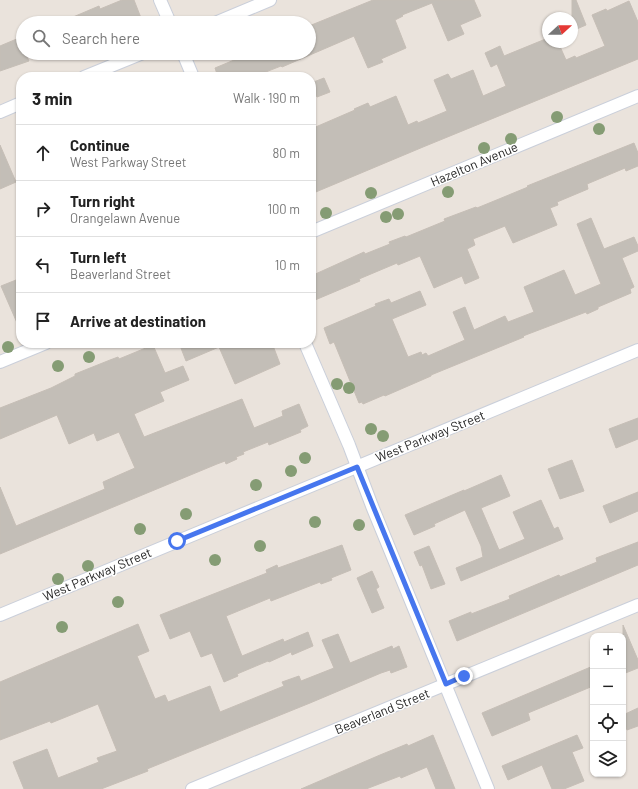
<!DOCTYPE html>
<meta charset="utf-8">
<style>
:root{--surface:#fff;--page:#f6f6f6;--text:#222;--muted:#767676;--line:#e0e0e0}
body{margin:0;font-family:Barlow,sans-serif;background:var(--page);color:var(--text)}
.controls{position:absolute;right:12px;bottom:12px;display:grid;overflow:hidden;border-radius:8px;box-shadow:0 1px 3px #0004}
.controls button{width:36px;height:36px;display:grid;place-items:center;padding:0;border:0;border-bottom:1px solid var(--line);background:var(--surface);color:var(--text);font:20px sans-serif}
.compass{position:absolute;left:542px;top:12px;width:36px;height:36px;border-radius:50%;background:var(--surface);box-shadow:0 1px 3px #0004;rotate:69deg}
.stop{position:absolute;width:12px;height:12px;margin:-9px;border:3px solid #4676ee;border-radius:50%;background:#fff}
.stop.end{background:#4676ee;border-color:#fff;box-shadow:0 1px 4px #0008}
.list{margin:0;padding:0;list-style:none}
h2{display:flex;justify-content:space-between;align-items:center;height:52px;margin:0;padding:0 16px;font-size:17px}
h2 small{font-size:13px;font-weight:400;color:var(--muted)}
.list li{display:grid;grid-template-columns:26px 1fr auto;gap:12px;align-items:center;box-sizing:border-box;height:56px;padding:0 16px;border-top:1px solid var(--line)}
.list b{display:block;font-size:15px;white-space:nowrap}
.list p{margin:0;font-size:13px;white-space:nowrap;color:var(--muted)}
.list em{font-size:13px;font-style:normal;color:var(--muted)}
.icon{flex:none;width:22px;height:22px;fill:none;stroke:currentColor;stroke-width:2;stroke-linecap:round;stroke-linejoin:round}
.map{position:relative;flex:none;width:638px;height:789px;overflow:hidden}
.search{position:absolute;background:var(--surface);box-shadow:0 1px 3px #0004;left:16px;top:16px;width:300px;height:44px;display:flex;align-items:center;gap:10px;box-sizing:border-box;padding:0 14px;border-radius:22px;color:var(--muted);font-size:15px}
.panel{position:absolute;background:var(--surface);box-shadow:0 1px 3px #0004;left:16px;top:72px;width:300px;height:276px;border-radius:16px}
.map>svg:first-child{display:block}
</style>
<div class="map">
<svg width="638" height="789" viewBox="0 0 638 789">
<rect width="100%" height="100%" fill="#eae3dc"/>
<!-- building -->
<g fill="#c3beb7" stroke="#c6beb6">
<polygon points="122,0 134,0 141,18 129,23 59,23 99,6 100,9"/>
<polygon points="373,0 474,0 481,16 460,25 464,34 448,41 432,3 402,15 403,16 395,20 406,48 381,59 383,62 368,68 354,36 282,67 281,66 253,77 218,77 215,68 251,53 309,53 309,26"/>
<polygon points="572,0 576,0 586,25 572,31"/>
<polygon points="629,1 638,22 638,59 423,147 311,194 311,129 355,110 354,109 368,103 370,107 396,96 408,125 417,121 418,123 447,111 434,80 448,74 451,79 473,70 483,96 506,86 497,64 491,67 485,53 500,46 504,56 548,38 548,42 558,42 566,60 575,56 576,58 605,46 592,15 606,9 607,11"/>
<polygon points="19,38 23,47 23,53 25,53 29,61 0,71 0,46"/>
<polygon points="324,78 330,92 317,97 311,83"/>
<polygon points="634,143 638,153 638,166 626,171 625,168 587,184 588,189 557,202 558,205 550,208 557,225 513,243 505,226 473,239 475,245 467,249 479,278 465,284 462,276 434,288 420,256 398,265 397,263 359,279 360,281 315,300 314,297 311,298 311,276 364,252 365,254 390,244 389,242 405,236 406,237 445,221 444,219 476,207 477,208 499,199 528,187 527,186"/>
<polygon points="0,145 16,182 0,189"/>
<polygon points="591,218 604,249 634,237 638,246 638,251 622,258 634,287 630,289 631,293 598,307 598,309 587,314 586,312 523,336 524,337 431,375 431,376 385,396 384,395 363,404 362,402 359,403 334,342 330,344 324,328 376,306 375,304 389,299 391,303 420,291 426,305 392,319 408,357 421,352 422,355 426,353 428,356 465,340 453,312 465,307 474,330 505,316 508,322 534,312 524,287 564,270 575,295 601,284 577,224"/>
<polygon points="21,278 21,332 1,286"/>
<polygon points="179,343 272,343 280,364 235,384 219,347 186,361"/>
<polygon points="153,345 165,373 183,366 189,380 160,392 164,401 134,414 144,437 242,399 254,428 283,416 282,411 299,404 308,426 300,430 301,432 269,445 268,442 243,452 244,454 236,457 237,459 226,464 225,461 217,464 0,554 0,487 16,526 105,489 103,482 135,468 119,432 97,441 94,433 69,444 57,415 0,439 0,408 51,388 75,376 75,374 110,360 118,357 119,359"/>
<polygon points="638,418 638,439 616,448 609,429"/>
<polygon points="572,460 584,491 560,499 548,469"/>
<polygon points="501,475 510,496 481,508 499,550 525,539 513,512 541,500 554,529 558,527 563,539 461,581 456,568 483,557 481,546 465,510 434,524 435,526 414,535 405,515 464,490 464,491"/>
<polygon points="638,492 638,511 610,523 603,506"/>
<polygon points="638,542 638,565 457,641 449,621 471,612 471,614 510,599 509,596 559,575 560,577 597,562 596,558"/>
<polygon points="342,545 351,570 331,578 332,580 321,584 320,582 271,601 270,598 226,616 242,656 283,639 284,642 308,632 313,646 292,655 291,652 269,662 268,661 237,674 238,676 224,682 212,653 201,657 190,631 170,639 160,615 267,573 266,570 277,565 278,568"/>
<polygon points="429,546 445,584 431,589 422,565 420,566 414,552"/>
<polygon points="372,571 379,587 376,589 384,608 372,613 357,578"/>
<polygon points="138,624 149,651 137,656 155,699 165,695 168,702 210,686 220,712 284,686 282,682 299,676 301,681 334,668 322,640 338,634 350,663 392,646 393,649 399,646 407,667 391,673 390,670 381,673 310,703 147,769 148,771 101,789 24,789 13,762 47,749 58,778 99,762 97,758 117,751 98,704 51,723 50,721 0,740 0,682"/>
<polygon points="623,625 638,660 638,668 623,674"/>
<polygon points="593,666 593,686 528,713 530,720 492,736 482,713"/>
<polygon points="638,708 638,726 627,730 623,719 623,715"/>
<polygon points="433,735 455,789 436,789 427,767 401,778 400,776 366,789 301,789 380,755 407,744 408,746"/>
<polygon points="577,735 583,748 572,752 584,781 564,789 552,789 542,765 508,780 502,766"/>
</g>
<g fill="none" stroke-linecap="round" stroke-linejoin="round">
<!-- minor casing -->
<g stroke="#cacfda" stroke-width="14">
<g id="minor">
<polyline points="160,0 170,23"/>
<polyline points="215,23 270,0"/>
<polyline points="183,53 193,77"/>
<polyline points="84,77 143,53"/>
<polyline points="0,112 21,103"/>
<polyline points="311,232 638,96"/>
<polyline points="305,343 349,445 372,506 488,789"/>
<polyline points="0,362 46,343"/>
<polyline points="0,615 638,350"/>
<polyline points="192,789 638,605"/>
</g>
</g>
<!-- minor -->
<use href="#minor" stroke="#fff" stroke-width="12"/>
</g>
<!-- trees -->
<g fill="#859c74">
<circle cx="557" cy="117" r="6"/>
<circle cx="599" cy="129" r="6"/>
<circle cx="511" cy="139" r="6"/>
<circle cx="484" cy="148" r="6"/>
<circle cx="448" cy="192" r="6"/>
<circle cx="371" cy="193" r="6"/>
<circle cx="326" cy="213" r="6"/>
<circle cx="398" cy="214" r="6"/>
<circle cx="386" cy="217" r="6"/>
<circle cx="8" cy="347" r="6"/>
<circle cx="89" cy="357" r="6"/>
<circle cx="58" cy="366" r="6"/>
<circle cx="337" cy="384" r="6"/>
<circle cx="349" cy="388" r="6"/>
<circle cx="371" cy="429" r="6"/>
<circle cx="383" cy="436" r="6"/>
<circle cx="305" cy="458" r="6"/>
<circle cx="291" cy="471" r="6"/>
<circle cx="256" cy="485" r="6"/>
<circle cx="186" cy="514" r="6"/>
<circle cx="315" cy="522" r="6"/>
<circle cx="359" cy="525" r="6"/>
<circle cx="140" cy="529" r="6"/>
<circle cx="260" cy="546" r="6"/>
<circle cx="215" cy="560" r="6"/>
<circle cx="88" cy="566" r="6"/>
<circle cx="58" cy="579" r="6"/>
<circle cx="118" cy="602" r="6"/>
<circle cx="62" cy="627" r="6"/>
</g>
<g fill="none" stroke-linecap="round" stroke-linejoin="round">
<!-- route -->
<polyline stroke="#4676ee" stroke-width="5" points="177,541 357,467 446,684 464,676"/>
</g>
<g text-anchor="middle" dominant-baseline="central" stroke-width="3" stroke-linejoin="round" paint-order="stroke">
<!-- street labels -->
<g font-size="13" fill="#292929" stroke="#fff">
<text transform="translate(474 164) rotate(-23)">Hazelton Avenue</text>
<text transform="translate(430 436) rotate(-22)">West Parkway Street</text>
<text transform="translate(97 574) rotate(-23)">West Parkway Street</text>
<text transform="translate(382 711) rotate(-22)">Beaverland Street</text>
</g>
</g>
</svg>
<div class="controls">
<button>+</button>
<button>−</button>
<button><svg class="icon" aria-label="locate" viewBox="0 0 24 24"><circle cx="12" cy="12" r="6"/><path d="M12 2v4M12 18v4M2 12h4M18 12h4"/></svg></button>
<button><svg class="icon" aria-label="layers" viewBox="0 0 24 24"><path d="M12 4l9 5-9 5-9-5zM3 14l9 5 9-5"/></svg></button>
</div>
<svg class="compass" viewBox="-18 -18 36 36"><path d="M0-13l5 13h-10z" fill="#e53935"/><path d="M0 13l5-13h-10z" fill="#767676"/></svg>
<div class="stop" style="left:177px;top:541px"></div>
<div class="stop end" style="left:464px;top:676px"></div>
<div class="search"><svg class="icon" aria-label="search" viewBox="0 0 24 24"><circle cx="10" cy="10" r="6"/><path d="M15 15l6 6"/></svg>Search here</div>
<section class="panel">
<h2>3 min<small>Walk · 190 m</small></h2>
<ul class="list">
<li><svg class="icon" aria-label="ahead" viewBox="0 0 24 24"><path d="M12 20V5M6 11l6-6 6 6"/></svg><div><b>Continue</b><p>West Parkway Street</p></div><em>80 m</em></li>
<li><svg class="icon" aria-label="right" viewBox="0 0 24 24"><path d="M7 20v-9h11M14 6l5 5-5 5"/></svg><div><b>Turn right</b><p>Orangelawn Avenue</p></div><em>100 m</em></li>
<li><svg class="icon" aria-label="left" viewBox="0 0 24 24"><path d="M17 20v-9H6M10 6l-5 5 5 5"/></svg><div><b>Turn left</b><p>Beaverland Street</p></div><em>10 m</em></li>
<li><svg class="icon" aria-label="arrive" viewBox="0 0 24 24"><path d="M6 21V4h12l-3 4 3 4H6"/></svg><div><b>Arrive at destination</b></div></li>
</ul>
</section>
</div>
